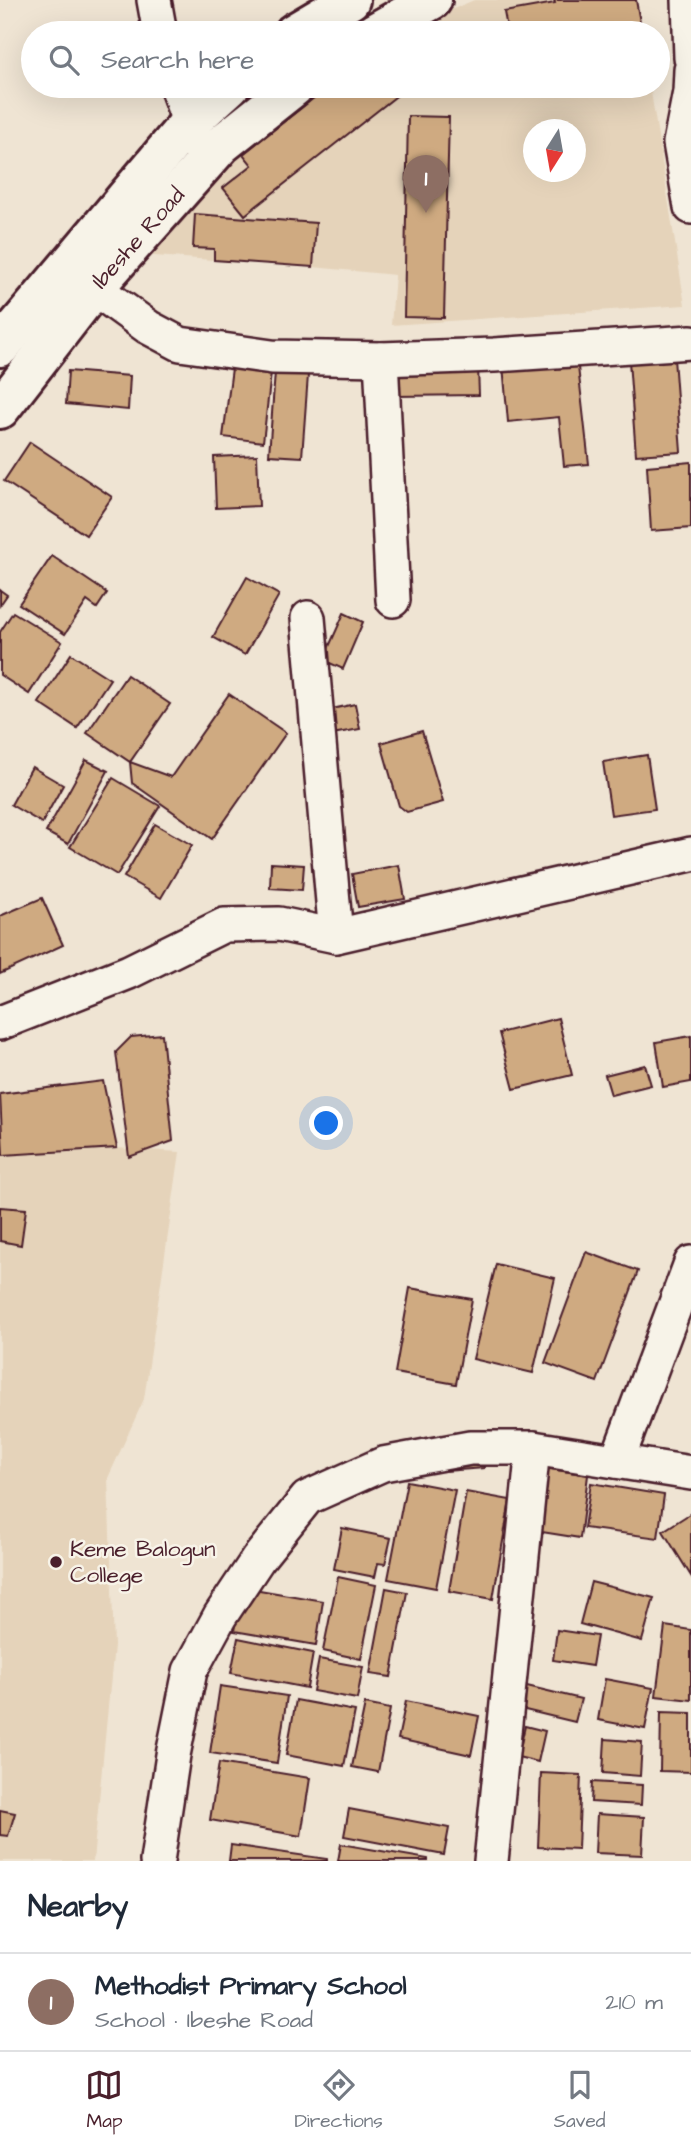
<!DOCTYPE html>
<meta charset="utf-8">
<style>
:root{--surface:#fff;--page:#f6f6f7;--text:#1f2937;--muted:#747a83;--line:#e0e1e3;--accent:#4a1f2b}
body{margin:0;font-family:"Architects Daughter",sans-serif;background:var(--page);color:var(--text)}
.compass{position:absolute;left:523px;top:119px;width:63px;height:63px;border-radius:50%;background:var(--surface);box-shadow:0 7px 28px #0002;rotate:191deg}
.you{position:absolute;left:327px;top:1124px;width:24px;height:24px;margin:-18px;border:5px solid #fff;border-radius:50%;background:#1a73e8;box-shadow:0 0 0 10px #1a73e833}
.badge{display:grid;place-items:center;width:46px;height:46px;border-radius:50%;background:var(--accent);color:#fff;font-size:23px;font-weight:700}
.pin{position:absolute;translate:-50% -58px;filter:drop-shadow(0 2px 4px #0008)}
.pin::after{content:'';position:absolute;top:37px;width:24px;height:21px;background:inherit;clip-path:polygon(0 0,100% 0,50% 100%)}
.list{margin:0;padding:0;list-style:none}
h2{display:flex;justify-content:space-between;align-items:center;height:91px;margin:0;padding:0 28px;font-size:30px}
h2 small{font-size:23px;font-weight:400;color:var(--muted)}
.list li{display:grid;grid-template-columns:46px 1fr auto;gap:21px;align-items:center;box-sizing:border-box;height:98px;padding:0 28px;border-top:2px solid var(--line)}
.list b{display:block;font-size:26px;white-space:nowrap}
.list p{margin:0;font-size:23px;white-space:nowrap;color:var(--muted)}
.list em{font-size:23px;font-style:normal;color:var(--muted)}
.icon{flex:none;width:38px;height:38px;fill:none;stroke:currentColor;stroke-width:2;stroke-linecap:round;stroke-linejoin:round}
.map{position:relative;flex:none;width:691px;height:1861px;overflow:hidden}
.search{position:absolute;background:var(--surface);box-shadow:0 7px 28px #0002;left:21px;right:21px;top:21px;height:77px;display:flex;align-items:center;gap:18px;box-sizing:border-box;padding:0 24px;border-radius:38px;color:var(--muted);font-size:26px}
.sheet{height:189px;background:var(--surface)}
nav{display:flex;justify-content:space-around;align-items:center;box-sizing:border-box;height:98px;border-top:2px solid var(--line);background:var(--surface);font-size:19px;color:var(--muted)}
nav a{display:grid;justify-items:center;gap:4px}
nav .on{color:var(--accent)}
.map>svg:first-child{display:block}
</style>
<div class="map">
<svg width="691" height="1861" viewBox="0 0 691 1861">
<rect width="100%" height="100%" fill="#efe4d3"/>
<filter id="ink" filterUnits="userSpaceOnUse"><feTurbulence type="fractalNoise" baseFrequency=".0143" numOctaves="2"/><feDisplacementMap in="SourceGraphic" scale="14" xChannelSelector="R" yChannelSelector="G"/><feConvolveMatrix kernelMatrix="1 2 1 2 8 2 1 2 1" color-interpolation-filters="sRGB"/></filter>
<g filter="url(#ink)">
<!-- built -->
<g fill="#e5d3ba" fill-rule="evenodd">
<polygon points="474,0 636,0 641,33 398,33"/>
<path d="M329 86H650L685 305 391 325 395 275 313 267 140 255 243 154ZM534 130H576V172H534Z"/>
<polygon points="0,1141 180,1152 144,1399 108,1478 114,1646 93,1861 0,1861"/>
</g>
<!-- building -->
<g fill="#cfaa81" stroke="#4a1f2b" stroke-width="2">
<polygon points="554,0 636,0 641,28 611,33 508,33 504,12 555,3"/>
<polygon points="329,86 409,86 245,215 223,188 252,165 243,154"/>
<polygon points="408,116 449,117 444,318 404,317"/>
<polygon points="195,214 316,223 313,267 214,260 214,249 193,248"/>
<polygon points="577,358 589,464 564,466 559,417 508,422 503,365"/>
<polygon points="674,358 681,452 636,455 629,361"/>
<polygon points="478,367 479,395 395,396 395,368"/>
<polygon points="232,368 271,373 263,442 223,437"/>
<polygon points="68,371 130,376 128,410 66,404"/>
<polygon points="275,372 308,375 302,457 269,455"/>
<polygon points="30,442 112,497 86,535 4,481"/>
<polygon points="257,455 259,506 216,508 214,457"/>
<polygon points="691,462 691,528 651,531 647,466"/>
<polygon points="52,556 107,593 97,608 87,601 65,634 19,604"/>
<polygon points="247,577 279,595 245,655 213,637"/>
<polygon points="0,590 7,595 0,605"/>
<polygon points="13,612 62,642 29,694 0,675 0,632"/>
<polygon points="344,613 363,622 343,669 323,660"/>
<polygon points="71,654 110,679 77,728 39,703"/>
<polygon points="127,675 170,704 130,762 87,733"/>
<polygon points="229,694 286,733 212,839 132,783 130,762 171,777"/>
<polygon points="355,704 360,729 332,734 327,710"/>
<polygon points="422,731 443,802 407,812 399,806 381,743"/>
<polygon points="647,755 655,809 611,815 603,762"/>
<polygon points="86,760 108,771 68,844 46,832"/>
<polygon points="32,767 63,785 42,823 11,805"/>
<polygon points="113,778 160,806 117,875 70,847"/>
<polygon points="155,824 192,845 161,898 124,877"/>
<polygon points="271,863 304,865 302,890 270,888"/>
<polygon points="399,865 405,899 358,907 352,874"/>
<polygon points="42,898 63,945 0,974 0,916"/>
<polygon points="558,1018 572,1075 514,1089 499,1033"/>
<polygon points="162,1034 173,1141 129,1157 116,1052 131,1037"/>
<polygon points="691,1036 691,1082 663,1087 656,1042"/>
<polygon points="645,1065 651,1085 611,1095 605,1075"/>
<polygon points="103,1081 117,1148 3,1155 0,1094"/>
<polygon points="0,1207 26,1209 21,1245 0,1241"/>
<polygon points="586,1252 638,1271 597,1382 545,1363"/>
<polygon points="496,1264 555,1278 533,1373 473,1359"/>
<polygon points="410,1288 472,1299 456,1384 395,1373"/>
<polygon points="483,1454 484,1468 446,1471 445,1457"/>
<polygon points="538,1467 588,1475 580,1538 529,1530"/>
<polygon points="407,1481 455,1490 436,1588 388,1579"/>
<polygon points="591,1483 664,1495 658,1538 584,1528"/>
<polygon points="466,1492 510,1500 493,1599 449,1591"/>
<polygon points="691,1513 691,1576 663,1531"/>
<polygon points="342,1528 391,1538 385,1564 378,1563 375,1577 334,1569"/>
<polygon points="338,1577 376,1585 361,1659 323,1651"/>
<polygon points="591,1582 654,1598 642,1641 580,1624"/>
<polygon points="248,1588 323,1601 316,1645 234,1631 238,1608 245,1609"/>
<polygon points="386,1588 407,1592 391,1677 370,1674"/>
<polygon points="665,1626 691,1630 691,1700 656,1696"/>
<polygon points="557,1630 597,1636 592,1666 553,1660"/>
<polygon points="238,1638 313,1653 307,1688 231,1673"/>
<polygon points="319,1659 363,1667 357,1699 313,1691"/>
<polygon points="605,1679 653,1688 645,1729 598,1720"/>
<polygon points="220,1686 287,1696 277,1763 210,1753"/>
<polygon points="527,1686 581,1699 575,1722 521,1709"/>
<polygon points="296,1700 355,1711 344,1766 286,1755"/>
<polygon points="406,1701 479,1716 471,1755 398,1739"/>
<polygon points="365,1704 390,1709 378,1772 352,1767"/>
<polygon points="661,1712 691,1713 691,1772 660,1771"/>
<polygon points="525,1726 545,1731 538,1762 518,1757"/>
<polygon points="605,1739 642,1742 640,1776 603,1773"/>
<polygon points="219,1763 310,1778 301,1836 210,1820"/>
<polygon points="541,1773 581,1775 578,1849 538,1847"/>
<polygon points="592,1782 642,1785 641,1805 591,1802"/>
<polygon points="349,1809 449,1828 444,1855 344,1836"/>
<polygon points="0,1810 15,1813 8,1836 0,1835"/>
<polygon points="597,1814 644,1817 642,1855 595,1853"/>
<polygon points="341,1844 428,1859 428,1861 338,1861"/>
<polygon points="231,1845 327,1859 327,1861 229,1861"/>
</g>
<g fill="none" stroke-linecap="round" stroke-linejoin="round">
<!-- minor casing -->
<g stroke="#4a1f2b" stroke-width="38">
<g id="minor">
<polyline points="154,0 160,33"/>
<polyline points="689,0 691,58"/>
<polyline points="691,70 690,92 680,143 691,207"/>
<polyline points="176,86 198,146"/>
<polyline points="94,288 148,327 180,344 272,357 381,359 494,355 691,342"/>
<polyline points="381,359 393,600"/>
<polyline points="308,618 336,936"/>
<polyline points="0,1023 129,972 224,925 279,924 336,936 691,854"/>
<polyline points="617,1461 691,1263"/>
<polyline points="157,1861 173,1755 190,1671 220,1616 258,1559 307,1498 383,1464 470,1448 533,1448 691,1473"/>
<polyline points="491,1861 533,1448"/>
</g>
</g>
<!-- major casing -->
<g stroke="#4a1f2b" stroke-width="44">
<g id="major">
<polyline points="294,33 350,0"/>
<polyline points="374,33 432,0"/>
<polyline points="0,347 188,124 230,86"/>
<path id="s1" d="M0 409 94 288 222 144 295 86"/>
</g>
</g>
<!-- minor -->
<use href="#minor" stroke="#f7f3e8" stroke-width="33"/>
<!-- major -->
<use href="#major" stroke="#f7f3e8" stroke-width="38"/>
</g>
</g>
<!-- markers -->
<circle fill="#4a1f2b" stroke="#f7f3e8" stroke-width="2.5" cx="56" cy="1562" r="7"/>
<g text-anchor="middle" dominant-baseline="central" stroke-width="5" stroke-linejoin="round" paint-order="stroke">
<!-- street labels -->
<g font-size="23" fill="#4a1f2b" stroke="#f7f3e8">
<text stroke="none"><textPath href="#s1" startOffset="220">Ibeshe Road</textPath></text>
</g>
<!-- poi labels -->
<g font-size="23" fill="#4a1f2b" stroke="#f7f3e8" text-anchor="start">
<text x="70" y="1549">Keme Balogun<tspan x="70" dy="26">College</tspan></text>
</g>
</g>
</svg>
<svg class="compass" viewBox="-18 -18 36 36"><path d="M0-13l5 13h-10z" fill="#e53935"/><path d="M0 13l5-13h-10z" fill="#747a83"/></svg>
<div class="you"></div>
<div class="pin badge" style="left:426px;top:213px;background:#8d6e63">1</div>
<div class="search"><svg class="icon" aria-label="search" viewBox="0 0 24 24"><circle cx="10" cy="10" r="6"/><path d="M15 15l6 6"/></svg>Search here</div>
</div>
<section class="sheet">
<h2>Nearby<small></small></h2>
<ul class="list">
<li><span class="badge" style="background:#8d6e63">1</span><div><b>Methodist Primary School</b><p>School · Ibeshe Road</p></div><em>210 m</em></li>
</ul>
</section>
<nav>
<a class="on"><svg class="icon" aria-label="map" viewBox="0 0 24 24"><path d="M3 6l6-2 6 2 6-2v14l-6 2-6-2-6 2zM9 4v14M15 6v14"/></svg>Map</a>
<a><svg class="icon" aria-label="directions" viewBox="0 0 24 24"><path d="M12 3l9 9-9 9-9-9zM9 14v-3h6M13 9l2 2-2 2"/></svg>Directions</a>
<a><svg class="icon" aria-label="saved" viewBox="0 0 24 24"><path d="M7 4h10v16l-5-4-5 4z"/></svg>Saved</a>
</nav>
